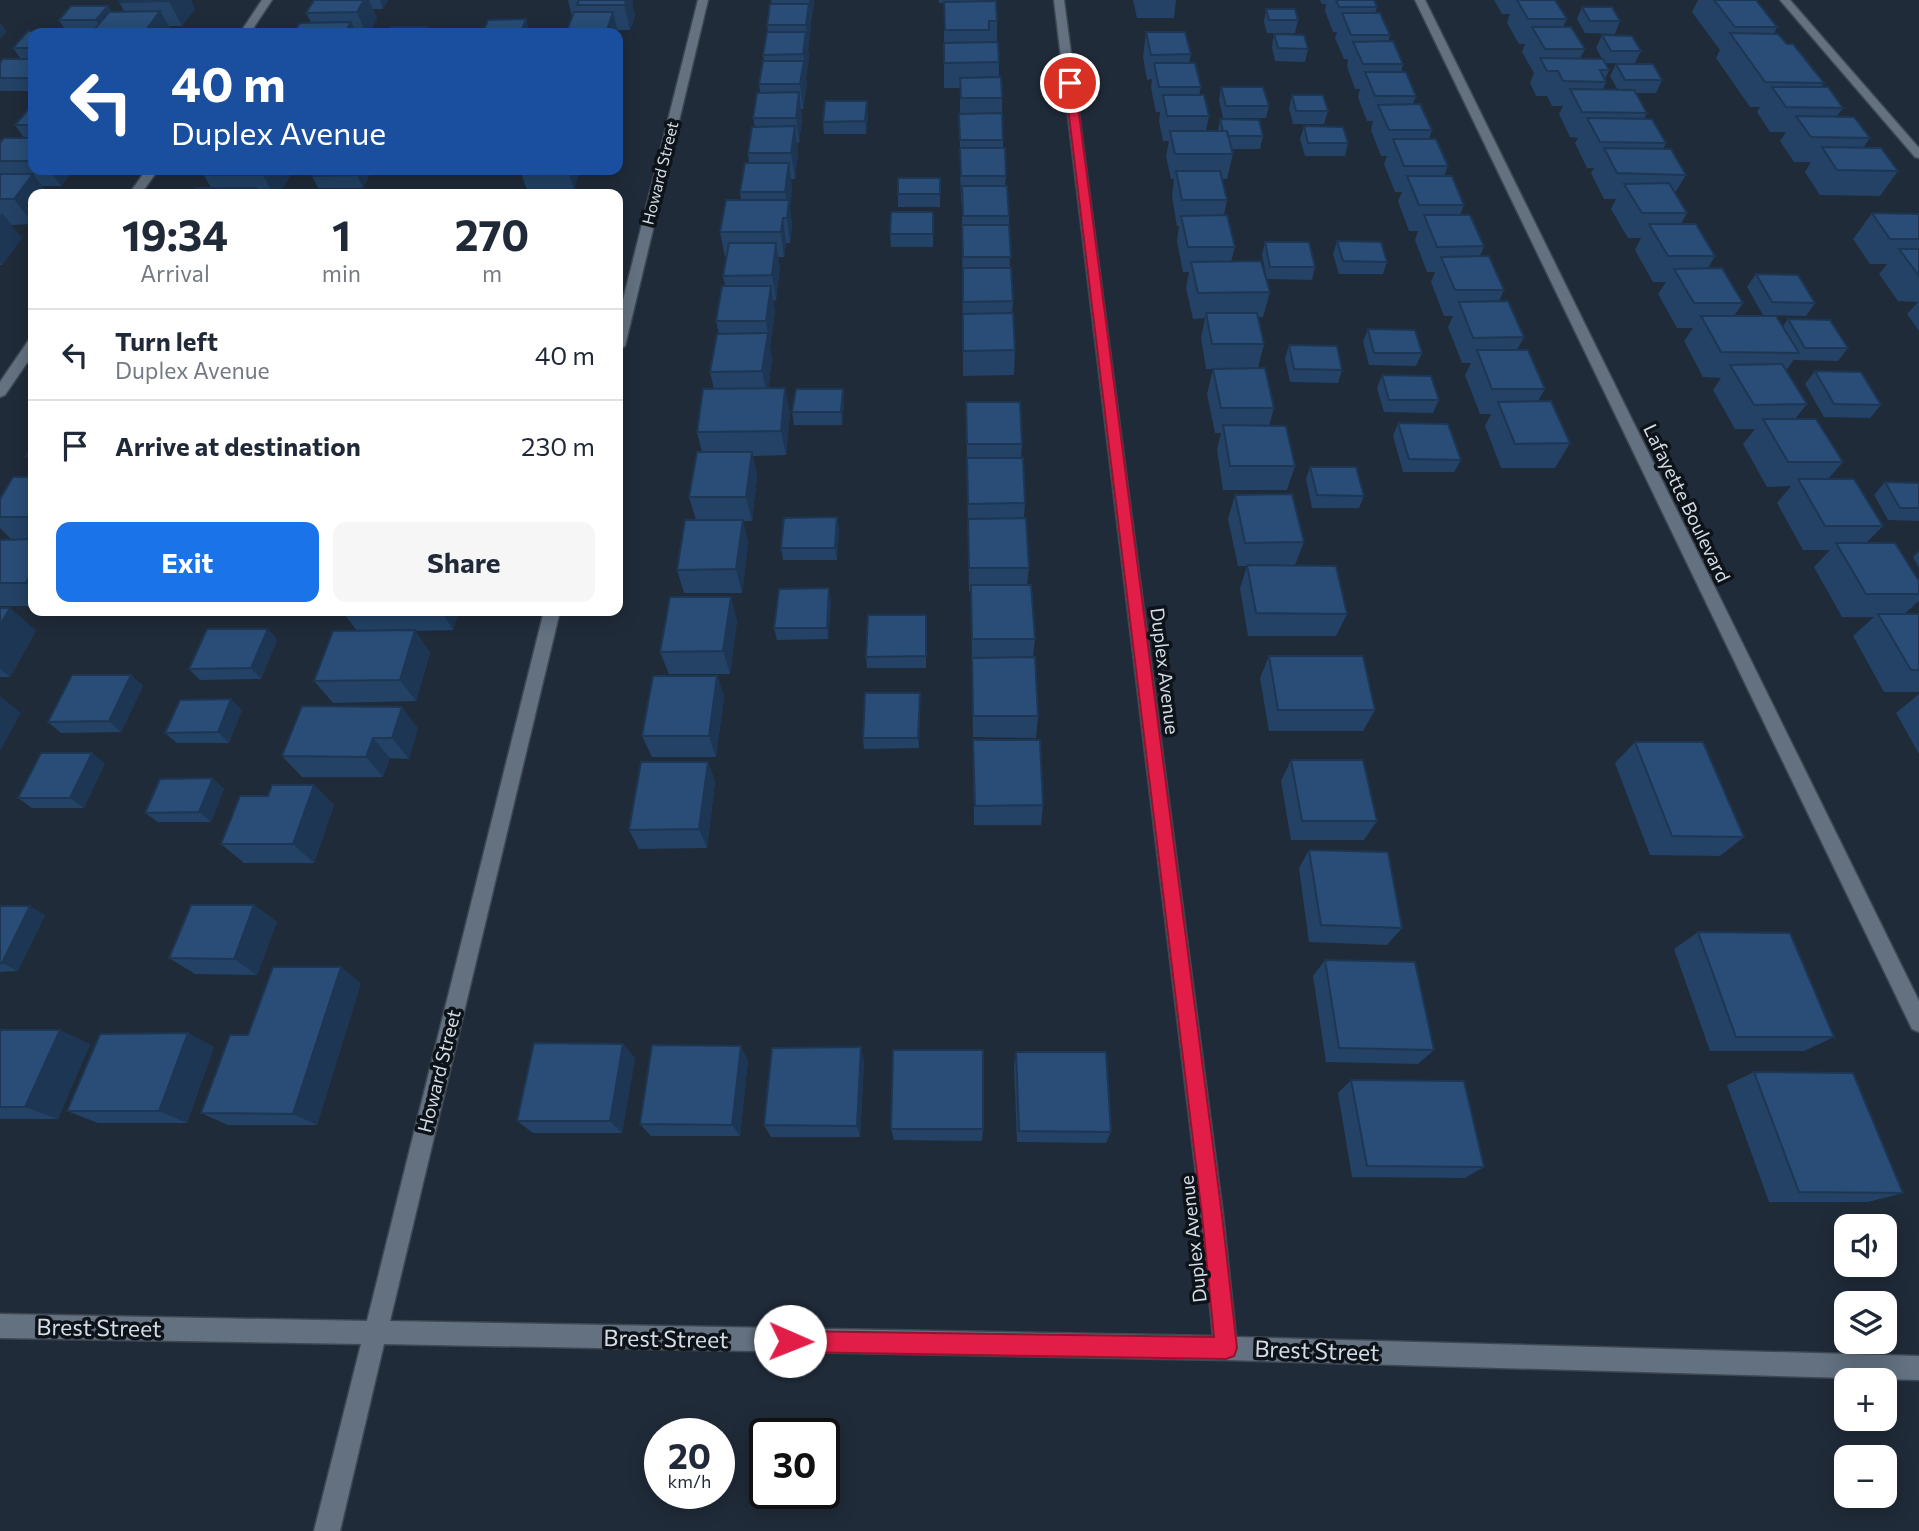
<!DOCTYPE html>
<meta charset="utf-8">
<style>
body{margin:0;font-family:Commissioner,sans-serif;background:#f6f6f7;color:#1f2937;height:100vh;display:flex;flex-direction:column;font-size:26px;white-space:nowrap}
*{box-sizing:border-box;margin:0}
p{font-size:23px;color:#747a83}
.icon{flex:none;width:38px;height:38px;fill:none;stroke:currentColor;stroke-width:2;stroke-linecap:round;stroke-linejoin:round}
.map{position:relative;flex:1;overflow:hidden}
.sheet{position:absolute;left:28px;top:189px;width:595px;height:427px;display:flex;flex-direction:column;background:#fff;border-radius:14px;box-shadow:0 4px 18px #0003}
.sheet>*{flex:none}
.hud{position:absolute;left:28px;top:28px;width:595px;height:147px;border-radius:14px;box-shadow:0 4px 18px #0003;background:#1a4fa0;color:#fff;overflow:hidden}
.controls{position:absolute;left:1834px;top:1214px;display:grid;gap:14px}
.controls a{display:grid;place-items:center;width:63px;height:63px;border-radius:14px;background:#fff;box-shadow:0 4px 18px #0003;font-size:35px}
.speed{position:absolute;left:644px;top:1418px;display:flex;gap:14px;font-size:35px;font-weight:700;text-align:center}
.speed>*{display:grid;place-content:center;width:91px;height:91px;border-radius:50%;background:#fff;box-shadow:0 4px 18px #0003;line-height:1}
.speed small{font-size:18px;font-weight:400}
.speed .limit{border:4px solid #111;border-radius:10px;background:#fff;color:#111}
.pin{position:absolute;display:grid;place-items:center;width:60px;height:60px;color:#fff;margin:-30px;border:4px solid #fff;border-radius:50%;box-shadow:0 2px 7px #0007}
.me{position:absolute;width:77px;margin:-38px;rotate:91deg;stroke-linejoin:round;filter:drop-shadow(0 0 5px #0008)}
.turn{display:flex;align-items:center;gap:24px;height:147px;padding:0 28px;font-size:32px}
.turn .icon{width:91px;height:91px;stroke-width:2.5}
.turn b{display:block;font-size:49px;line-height:60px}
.eta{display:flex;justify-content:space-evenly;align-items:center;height:119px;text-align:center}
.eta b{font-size:42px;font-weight:700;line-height:49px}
.cta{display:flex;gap:14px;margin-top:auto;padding:14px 28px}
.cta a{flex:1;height:80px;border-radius:14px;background:#1a73e8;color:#fff;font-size:28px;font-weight:700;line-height:80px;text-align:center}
.cta a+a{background:#f6f6f7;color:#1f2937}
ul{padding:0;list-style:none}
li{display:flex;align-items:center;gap:21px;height:91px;padding:0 28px;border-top:2px solid #e0e1e3}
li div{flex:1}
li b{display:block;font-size:26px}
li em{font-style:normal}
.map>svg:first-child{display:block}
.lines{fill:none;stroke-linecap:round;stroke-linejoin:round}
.street-casing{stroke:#3e4853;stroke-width:3}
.street{fill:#637181;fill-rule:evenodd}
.wall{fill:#234265}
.shaded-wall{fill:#1d3653}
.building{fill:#294d76;stroke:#1d3653;stroke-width:2}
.route{fill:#e11d48;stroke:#92132f;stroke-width:2}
.labels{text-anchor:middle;stroke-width:7;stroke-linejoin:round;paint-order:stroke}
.far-street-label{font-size:16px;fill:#d3dbe4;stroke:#0e131a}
.street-label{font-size:19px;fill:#d3dbe4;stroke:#0e131a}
.near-street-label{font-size:23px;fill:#d3dbe4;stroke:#0e131a}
</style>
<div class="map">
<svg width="1919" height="1531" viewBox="0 0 1919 1531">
<rect width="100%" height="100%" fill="#202b39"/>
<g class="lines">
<defs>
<path id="street" d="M262 0H272L250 33H240Z
M698 0H708L625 346 618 350V320Z
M1054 0H1064L1223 1215 1236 1337 1919 1356V1380L1226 1360 384 1344 340 1531H314L361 1344 0 1338V1314L367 1321 544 611H560L390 1321 1213 1336 1201 1215Z
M1415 0H1425L1919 1001V1032L1912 1029Z
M1780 0H1790L1919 148V158L1915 157Z
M146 170H158L141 194H129Z
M33 340V354L5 395 0 397V382L28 341Z"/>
</defs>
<use href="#street" class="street-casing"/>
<use href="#street" class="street"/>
</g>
<path class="wall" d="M120 0H191L195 9 182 26H169L173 33H67L59 20 108 6 111 12 124 11 119 2Z
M314 0H388L383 9H373L377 19 369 33H293L311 22 306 13Z
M568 0H633L632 3 635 16 630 30H617L619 36 618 40V33L572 17Z
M771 0H814V2L811 22H810L811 28 808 50 809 57 806 79 807 86 803 109H801L802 118 799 143H797L798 152 795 179H791L792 188 790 208 792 226 790 243H786L784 257H778L780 268 776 300 773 301 775 311 770 346 772 359 768 389 785 388 790 413 786 455 753 456 757 476 752 521H743L748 544 742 593H684L677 570 696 520 689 497 702 452 697 432 714 389 710 372 719 334 716 321 725 286 723 276 726 257H725L720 232 741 200 740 192 749 163 748 153 755 127 753 118 760 93 759 84 764 61 763 55 768 32 767 25 772 4Z
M939 0H987L997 21V42L999 62V77L1002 98 1003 148 1006 176 1005 186 1009 216 1010 268 1013 301 1012 313 1015 350 1014 375 963 376 962 202H961L960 165V88H944V3H939Z
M1133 0H1176L1174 18H1137Z
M1320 0H1374L1377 7 1375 13 1390 35 1388 42 1403 64 1401 72 1416 96 1413 104 1432 130 1429 139 1448 166 1444 176 1464 205 1460 215 1484 246 1480 256 1504 290 1499 301 1524 337 1517 350 1545 389 1538 401 1570 443 1555 468H1501L1485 426 1491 414H1480L1465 375 1471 363H1462L1448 327 1453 316H1444L1431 282 1435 272H1427L1415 240 1418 231H1409L1398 201 1402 192H1395L1384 164 1387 156H1381L1371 130 1373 121H1367L1358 97 1360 89H1355L1347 66 1348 59H1344L1335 38 1337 32H1333L1325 11 1326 4H1322Z
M1494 0H1555L1567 19 1563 27 1585 49 1580 58 1602 59 1596 48 1602 35 1641 51 1635 63H1605L1609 70 1605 79 1606 82 1603 90H1618L1610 76 1616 64 1662 80 1656 93H1635L1647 113 1644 119 1666 143 1663 149 1686 175 1675 193 1687 213 1681 224 1715 256 1708 268 1743 303 1734 316 1783 326 1788 319 1848 348 1838 361 1795 360 1794 359 1786 371 1807 404 1795 419 1843 462 1828 479 1883 526 1866 543 1919 581V601L1904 614H1919V692H1884L1853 636 1874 617H1842L1814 567 1830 550H1803L1777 503 1791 486 1767 487 1743 444 1755 429H1735L1713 390 1721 378 1703 377 1684 341 1693 328H1677L1658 294 1666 282H1653L1635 250 1641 238H1628L1611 209 1616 199H1604L1591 173 1594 168H1587L1575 143 1578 138 1570 137 1559 114 1563 106H1552L1547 96H1536L1530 83 1534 73 1522 52 1525 44H1519L1507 23 1510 14H1502Z
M1698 0H1756L1777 27 1774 34 1787 44 1824 83 1821 87 1843 108 1837 116 1870 138 1863 148 1898 171 1880 196 1820 195 1805 172 1811 162H1794L1780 141 1786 132H1770L1757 112 1760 107H1750L1716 58 1720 50 1692 12Z
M1582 7 1620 21 1615 34 1585 33 1577 19Z
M1266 9 1298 20 1295 33H1267L1264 22Z
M526 19 529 33H483V32Z
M1146 32 1191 54 1189 63 1201 87 1199 95 1209 116 1206 131H1218L1220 119 1263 136 1260 149H1231L1233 154 1227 179H1222L1227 200 1224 215 1235 247 1231 262 1270 292 1263 317H1258L1264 344 1258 368 1274 408 1269 426 1295 466 1287 490H1223L1217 450 1221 433H1215L1207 394 1213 369H1206L1201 338 1205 318 1193 319 1186 288 1189 272H1183L1177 241 1179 226H1177L1172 197 1174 179H1171L1166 156 1169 141H1163L1159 121 1160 112H1156L1151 88 1152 79 1147 80 1143 57Z
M33 33V91H0V63L21 59 13 48Z
M1274 34 1308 49 1305 62 1275 61 1272 47Z
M1221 87 1269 106 1266 118H1223L1219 100Z
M1292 95 1328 111 1324 124H1293L1289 108Z
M33 104V170H74L61 186H42L48 194H33V224L11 225 22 238 2 265H0V143L24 138 15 125Z
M868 114 866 134H824L823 122Z
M1304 126 1348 143 1345 156H1305L1300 139Z
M207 170 290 176 280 194H192L211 188 204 175Z
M315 170H372L363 188H318L312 176Z
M520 170H580L574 190H527Z
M940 178V207H898V194Z
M933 212V247H891L890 234Z
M1872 213 1919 214V331L1907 314 1918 302 1898 301 1879 274 1887 264H1870L1853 239Z
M1337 241 1387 262 1383 274H1339L1333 254Z
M1265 242 1315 267 1312 280 1267 279 1262 255Z
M1756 274 1815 303 1806 316 1763 315 1747 287Z
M1368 329 1422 353 1416 366 1369 365 1363 342Z
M1289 345 1342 370 1338 383 1290 382 1285 358Z
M1815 371 1881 405 1870 418 1824 417 1805 384Z
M1382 375 1439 400 1433 413 1384 412 1377 388Z
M843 389 844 402 842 425H794L792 412Z
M966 402 1022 444 1021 458 1025 503 1024 518 1029 568 1027 585 1035 639 1033 657 1038 716 1036 738 973 737 971 591H969Z
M1398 423 1461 460 1454 472H1403L1393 436Z
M33 444V464L26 456Z
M1310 467 1364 496 1359 508H1312L1306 479Z
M33 477V606H0V540H12L0 528V499Z
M1885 482 1919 483V521L1888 520 1874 495Z
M1235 495 1304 542 1295 565 1347 614 1336 636H1248L1240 588 1247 566H1238L1228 519Z
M837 517 839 529 837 560H783L781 548Z
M1919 551V568L1913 557Z
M831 600 828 639 777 640 774 628Z
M0 608H10L36 631 10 677H0Z
M342 611H459L453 630 415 631 430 653 416 701 333 703 314 681 357 631Z
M926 615V668H867L866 657Z
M737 620 730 674H669L660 652Z
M268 629 277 640 261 679 200 680 189 669Z
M1269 656 1375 710 1363 731H1269L1260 678Z
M131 675 143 686 121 732 61 733 48 722Z
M717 676 724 697 716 757H652L642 736Z
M920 693 919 748 864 749 863 738Z
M1919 694V754L1896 713Z
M242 710 229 743H177L165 733Z
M418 728 409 759 390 758 383 777H302L282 756Z
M973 740 1043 805 1041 825H974Z
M1635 742 1744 837 1720 856 1650 855 1615 763Z
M1291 760 1377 821 1364 840H1291L1281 781Z
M708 762 715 782 707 848 639 849 629 830Z
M105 763 84 808H32L18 798Z
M314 785 334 805 314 863H244L221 844Z
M224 789 211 822H158L145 813Z
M1309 850 1402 928 1387 945 1309 942 1299 868Z
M254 905 277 922 257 975 195 974 169 958Z
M0 906 45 915 18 971 0 972Z
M1698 932 1834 1037 1804 1051H1710L1674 949Z
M1325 960 1434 1050 1418 1064 1326 1062 1313 976Z
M361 983 317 1125H228L201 1113Z
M0 1030 90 1044 58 1119H0Z
M188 1033 214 1047 187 1123H98L67 1111Z
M623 1044 635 1058 622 1133H533L517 1121Z
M1016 1052 1111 1132 1106 1143 1017 1142 1014 1065Z
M748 1060 740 1136H651L640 1124Z
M864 1061 860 1137H771L764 1125Z
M1754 1072 1903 1193 1868 1202H1769L1727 1085Z
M1351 1080 1484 1167 1465 1178 1352 1177 1338 1093Z
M891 1129H983L982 1141 894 1140Z"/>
<path class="shaded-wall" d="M170 0H191L195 9 182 26 169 1Z
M364 0H369L377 19 369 33H366L357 12Z
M380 0H388L383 9Z
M623 0H633L632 3 635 16 630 30Z
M809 0H814L811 22Z
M809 4 811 28 808 50 806 25Z
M108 6 115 18 102 30 96 20Z
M160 11 173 33H148L146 30Z
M613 12 619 36 618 40V33H606Z
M526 19 529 32V33H521V32Z
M0 22 7 32 0 39Z
M351 22 356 33H345Z
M426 27 429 33H423Z
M806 32 809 57 806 79 807 86 803 109 800 84 804 61 803 54Z
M33 73V84L29 78Z
M799 92 802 118 799 143 796 118Z
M867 101 868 114 866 134 865 121Z
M795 126 798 152 795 179 791 153Z
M789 163 792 188 790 208 792 226 790 243 787 218 788 210 785 192Z
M50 170H74L61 186Z
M266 170H287L290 176 280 194H273L263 175Z
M360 170H372L363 188 357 175Z
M568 170H580L574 190Z
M33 174 48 194H33V224L14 199Z
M256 188 259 194H252Z
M2 213 22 238 2 265 0 262V216Z
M783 218 786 243 784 257 781 232Z
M776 243 780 268 776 300 772 275Z
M771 286 775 311 770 346 766 321Z
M768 333 772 359 767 396 762 371Z
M785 388 790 413 786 455 781 431Z
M843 389 844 402 842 425 841 412Z
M752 452 757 476 752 521 746 497Z
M837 517 839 529 837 560 835 548Z
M743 520 748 544 742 593 736 569Z
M33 570V589L26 583Z
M829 588 831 600 828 639 827 628Z
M731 597 737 620 730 674 723 651Z
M10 608 36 631 10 677 0 669V625Z
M441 611H459L453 630Z
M268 629 277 640 261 679 251 668Z
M415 630 430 653 416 701 400 680Z
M131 675 143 686 121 732 109 721Z
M717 676 724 697 716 757 709 736Z
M920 693V704L919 748 918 738Z
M0 696 21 713 0 751Z
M231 699 242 710 229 743 218 732Z
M402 707 418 728 409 759 392 738Z
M373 738 390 758 383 777 366 757Z
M92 753 105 763 84 808 70 798Z
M708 762 715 782 707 848 699 829Z
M213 778 224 789 211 822 199 812Z
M314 785 334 805 314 863 293 844Z
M254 905 277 922 257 975 234 959Z
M30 906 45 915 18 971 2 963Z
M341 967 361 983 317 1125 293 1114Z
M60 1030 90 1044 58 1119 25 1107Z
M188 1033 214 1047 187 1123 159 1111Z
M623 1044 635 1058 622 1133 610 1121Z
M741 1046 748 1060 740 1136 732 1125Z
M861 1047 864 1061 860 1137 857 1126Z"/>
<path class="building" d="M120 0H170L169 1 119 2Z
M314 0H364L357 12 306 13Z
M579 0H626L625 5H577Z
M1336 0H1374L1377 7H1339Z
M1517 0H1555L1567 19H1528Z
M1714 0H1756L1777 27H1735Z
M996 1 997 21H989V30H945L944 2Z
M770 4H809L806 25H767Z
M71 6H108L96 20H59Z
M1582 7H1612L1620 21H1590Z
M1266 9H1295L1298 20H1269Z
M160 11 146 30H94L109 12Z
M574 12H613L606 33H566Z
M1342 13H1380L1390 35H1351Z
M526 19 521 32H483L488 20Z
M351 22 345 33H293L300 23Z
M391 27H426L423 33H388Z
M1532 27H1571L1585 49H1545Z
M28 31H64L63 33H33V48H13Z
M767 32H806L803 54 763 55Z
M1146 32H1185L1191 54 1151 55Z
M1730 33 1778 34 1787 44H1793L1824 83 1765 82Z
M1274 34 1304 35 1308 49 1278 48Z
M1602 35 1632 36 1641 51H1611Z
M1393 41 1403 64H1363L1353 42Z
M998 42 999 62 944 63V43Z
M1540 58 1603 59 1609 70H1600L1606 82 1563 81 1558 71H1547Z
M3 59H33V73L29 78H0V63Z
M763 61H804L800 84H759Z
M1154 63H1195L1201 87H1159Z
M1616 64H1653L1662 80H1625Z
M1365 72H1406L1416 96H1375Z
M1001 77 1002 98H961L960 78Z
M1221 87H1263L1269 106H1226Z
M1772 87H1828L1843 108 1786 107Z
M1570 89 1634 90 1647 113 1582 112Z
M799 92 796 118H753L757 93Z
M1163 95H1204L1209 116H1167Z
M1292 95H1323L1328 111H1296Z
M825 101H867L865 121 823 122Z
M33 104V125H15Z
M1420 104 1432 130H1389L1378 105Z
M1002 113 1003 140H960L959 114Z
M1796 116 1854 117 1870 138 1811 137Z
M1587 118 1652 119 1666 143 1600 142Z
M1220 119 1259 120 1263 136H1228L1227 131H1223Z
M795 126 791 153H748L752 127Z
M1304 126 1343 127 1348 143H1308Z
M1170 131H1227L1233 154H1175Z
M4 138H33V161H0V143Z
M1393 139H1436L1448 166H1404Z
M1822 147 1881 148 1898 171 1837 170Z
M960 148H1005L1006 176H961Z
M1604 148 1671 149 1686 175 1617 173Z
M745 163H789L785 192H740Z
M207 170H266L263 175H204Z
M315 170H360L357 175 312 176Z
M1176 171H1220L1227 200H1182Z
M0 174H33L14 199H0Z
M1407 176H1452L1464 205H1419Z
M898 178H940V194H898Z
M1669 183 1687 213H1642L1624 184Z
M962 186H1007L1009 216H963Z
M196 188H256L252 194H192Z
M726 200H789L787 218H783L781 232H720Z
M891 212H933V234H890Z
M1872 213 1919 214V239H1890Z
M1227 215 1235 247H1188L1181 216Z
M1424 215H1470L1484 246 1437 247Z
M1649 224H1696L1715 256H1668Z
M962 225H1009L1011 257H963Z
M1337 241 1381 242 1387 262 1343 261Z
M1265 242H1309L1315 267H1270Z
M729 243H776L772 275 723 276Z
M1899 249H1919V276Z
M1489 256 1504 290H1455L1441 257Z
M1261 261 1270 292 1198 293 1191 262Z
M963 268H1011L1013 301 963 302Z
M1722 268 1743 303H1694L1674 269Z
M1756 274 1798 275 1815 303 1772 302Z
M722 286H771L766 321H716Z
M1508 301 1524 337 1473 338 1459 302Z
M1013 313 1015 350 963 351V314Z
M1206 313H1257L1264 344H1212Z
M1701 316H1776L1799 353 1721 352Z
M1788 319 1830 320 1848 348H1805Z
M1368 329 1415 330 1422 353H1374Z
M768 333 762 371 710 372 717 334Z
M1289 345 1337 346 1342 370 1294 369Z
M1477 350H1528L1545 389H1492Z
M1782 364 1807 404 1754 405 1730 365Z
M1265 368 1274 408H1221L1213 369Z
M1815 371 1861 372 1881 405 1834 404Z
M1382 375 1431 376 1439 400H1389Z
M785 388 781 431 697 432 703 389Z
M796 389H843L841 412H792Z
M1551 401 1570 443 1515 444 1498 402Z
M966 402H1020L1022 444H967Z
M1763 419H1816L1843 462H1788Z
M1398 423 1448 424 1461 460 1409 459Z
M1223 425 1286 426 1295 466H1230Z
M33 444V456H26Z
M697 452H752L746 497H689Z
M967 458H1023L1025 503 968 504Z
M1310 467H1356L1364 496 1317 495Z
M13 477H33V517H0V499Z
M1798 479H1854L1883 526H1825Z
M1885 482 1919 483V508H1900Z
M1292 494 1304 542 1245 543 1235 495Z
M837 517 835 548H781L784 518Z
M1026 518 1029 568H969L968 519Z
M685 520H743L736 569 677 570Z
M33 539V570L26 583H0V540Z
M1836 543H1895L1919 581V594H1866Z
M1247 565 1336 566 1347 614 1256 613Z
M971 585H1031L1035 639H972Z
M829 588 827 628H774L779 589Z
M670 597H731L723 651 660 652Z
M0 608H10L0 625Z
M1878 614H1919V670H1911Z
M868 615H926V656L866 657Z
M207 629H268L251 668 189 669Z
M415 630 400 680 314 681 333 631Z
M1269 656H1363L1375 710H1278Z
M1035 657 1038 716H973L972 658Z
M72 675H131L109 721 48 722Z
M653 676H717L709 736H642Z
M865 693H920L918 738H863Z
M231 699 218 732 165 733 180 700Z
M302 706 402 707 392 738H373L366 757 282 756Z
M973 740H1040L1043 805 975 806Z
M1635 742H1703L1744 837 1672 836Z
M41 753H92L70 798H18Z
M1291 760H1363L1377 821H1302Z
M641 762H708L699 829 629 830Z
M213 778 199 812 145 813 160 779Z
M272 785H314L293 844H221L240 796H268Z
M1309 850 1388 852 1402 928 1321 925Z
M191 905H254L234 959 169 958Z
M0 906H30L2 963H0Z
M1698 932 1790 933 1834 1037H1736Z
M1325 960 1415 962 1434 1050 1339 1048Z
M273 967H341L293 1114 201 1113 230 1035H248Z
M0 1030H60L25 1107H0Z
M188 1033 159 1111H67L100 1034Z
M534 1043 623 1044 610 1121H517Z
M652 1045 741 1046 732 1125 640 1124Z
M861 1047 857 1126 764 1125 772 1048Z
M893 1050H983V1129H891Z
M1016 1052H1106L1111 1132 1019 1131Z
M1754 1072 1853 1073 1903 1193 1799 1192Z
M1351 1080 1464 1081 1484 1167 1367 1166Z"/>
<path class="route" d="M1070 80 1075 83 1222 1215 1237 1348 1234 1356 1226 1359 790 1352 783 1349 780 1341 783 1334 790 1331 1214 1337 1202 1215 1065 83Z"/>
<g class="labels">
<g class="far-street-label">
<text transform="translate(660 173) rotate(-76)" y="6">Howard Street</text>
</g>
<g class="street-label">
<text transform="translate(1687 503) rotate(64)" y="7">Lafayette Boulevard</text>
<text transform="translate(1165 671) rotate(83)" y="7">Duplex Avenue</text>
<text transform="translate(439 1071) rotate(-76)" y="7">Howard Street</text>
<text transform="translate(1193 1239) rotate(-96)" y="7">Duplex Avenue</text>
</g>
<g class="near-street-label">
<text transform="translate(99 1328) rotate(1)" y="8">Brest Street</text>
<text transform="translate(666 1339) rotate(1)" y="8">Brest Street</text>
<text transform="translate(1317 1351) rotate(2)" y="8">Brest Street</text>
</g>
</g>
</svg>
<div class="controls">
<a><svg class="icon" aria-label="sound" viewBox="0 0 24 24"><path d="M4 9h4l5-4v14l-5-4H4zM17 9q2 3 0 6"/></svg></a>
<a><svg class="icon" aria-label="layers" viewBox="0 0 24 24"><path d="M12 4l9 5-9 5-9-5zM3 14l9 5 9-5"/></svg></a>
<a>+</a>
<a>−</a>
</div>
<div class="speed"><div>20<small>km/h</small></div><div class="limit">30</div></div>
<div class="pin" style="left:1070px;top:83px;background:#d93025"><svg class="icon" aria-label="arrive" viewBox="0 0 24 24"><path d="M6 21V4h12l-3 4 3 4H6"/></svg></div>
<svg class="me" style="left:790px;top:1341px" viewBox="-20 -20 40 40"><circle r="19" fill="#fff"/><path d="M0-13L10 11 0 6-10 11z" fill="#e11d48"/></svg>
<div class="hud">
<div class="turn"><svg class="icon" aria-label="left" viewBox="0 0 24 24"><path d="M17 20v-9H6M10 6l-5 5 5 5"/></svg><div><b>40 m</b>Duplex Avenue</div></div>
</div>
<section class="sheet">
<div class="eta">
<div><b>19:34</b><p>Arrival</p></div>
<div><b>1</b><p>min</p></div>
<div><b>270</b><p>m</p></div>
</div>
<ul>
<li><svg class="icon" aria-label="left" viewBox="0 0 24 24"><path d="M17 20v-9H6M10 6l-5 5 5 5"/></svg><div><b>Turn left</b><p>Duplex Avenue</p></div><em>40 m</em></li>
<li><svg class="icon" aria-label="arrive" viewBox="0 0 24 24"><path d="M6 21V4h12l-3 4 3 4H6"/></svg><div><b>Arrive at destination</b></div><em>230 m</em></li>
</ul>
<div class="cta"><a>Exit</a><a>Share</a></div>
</section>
</div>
